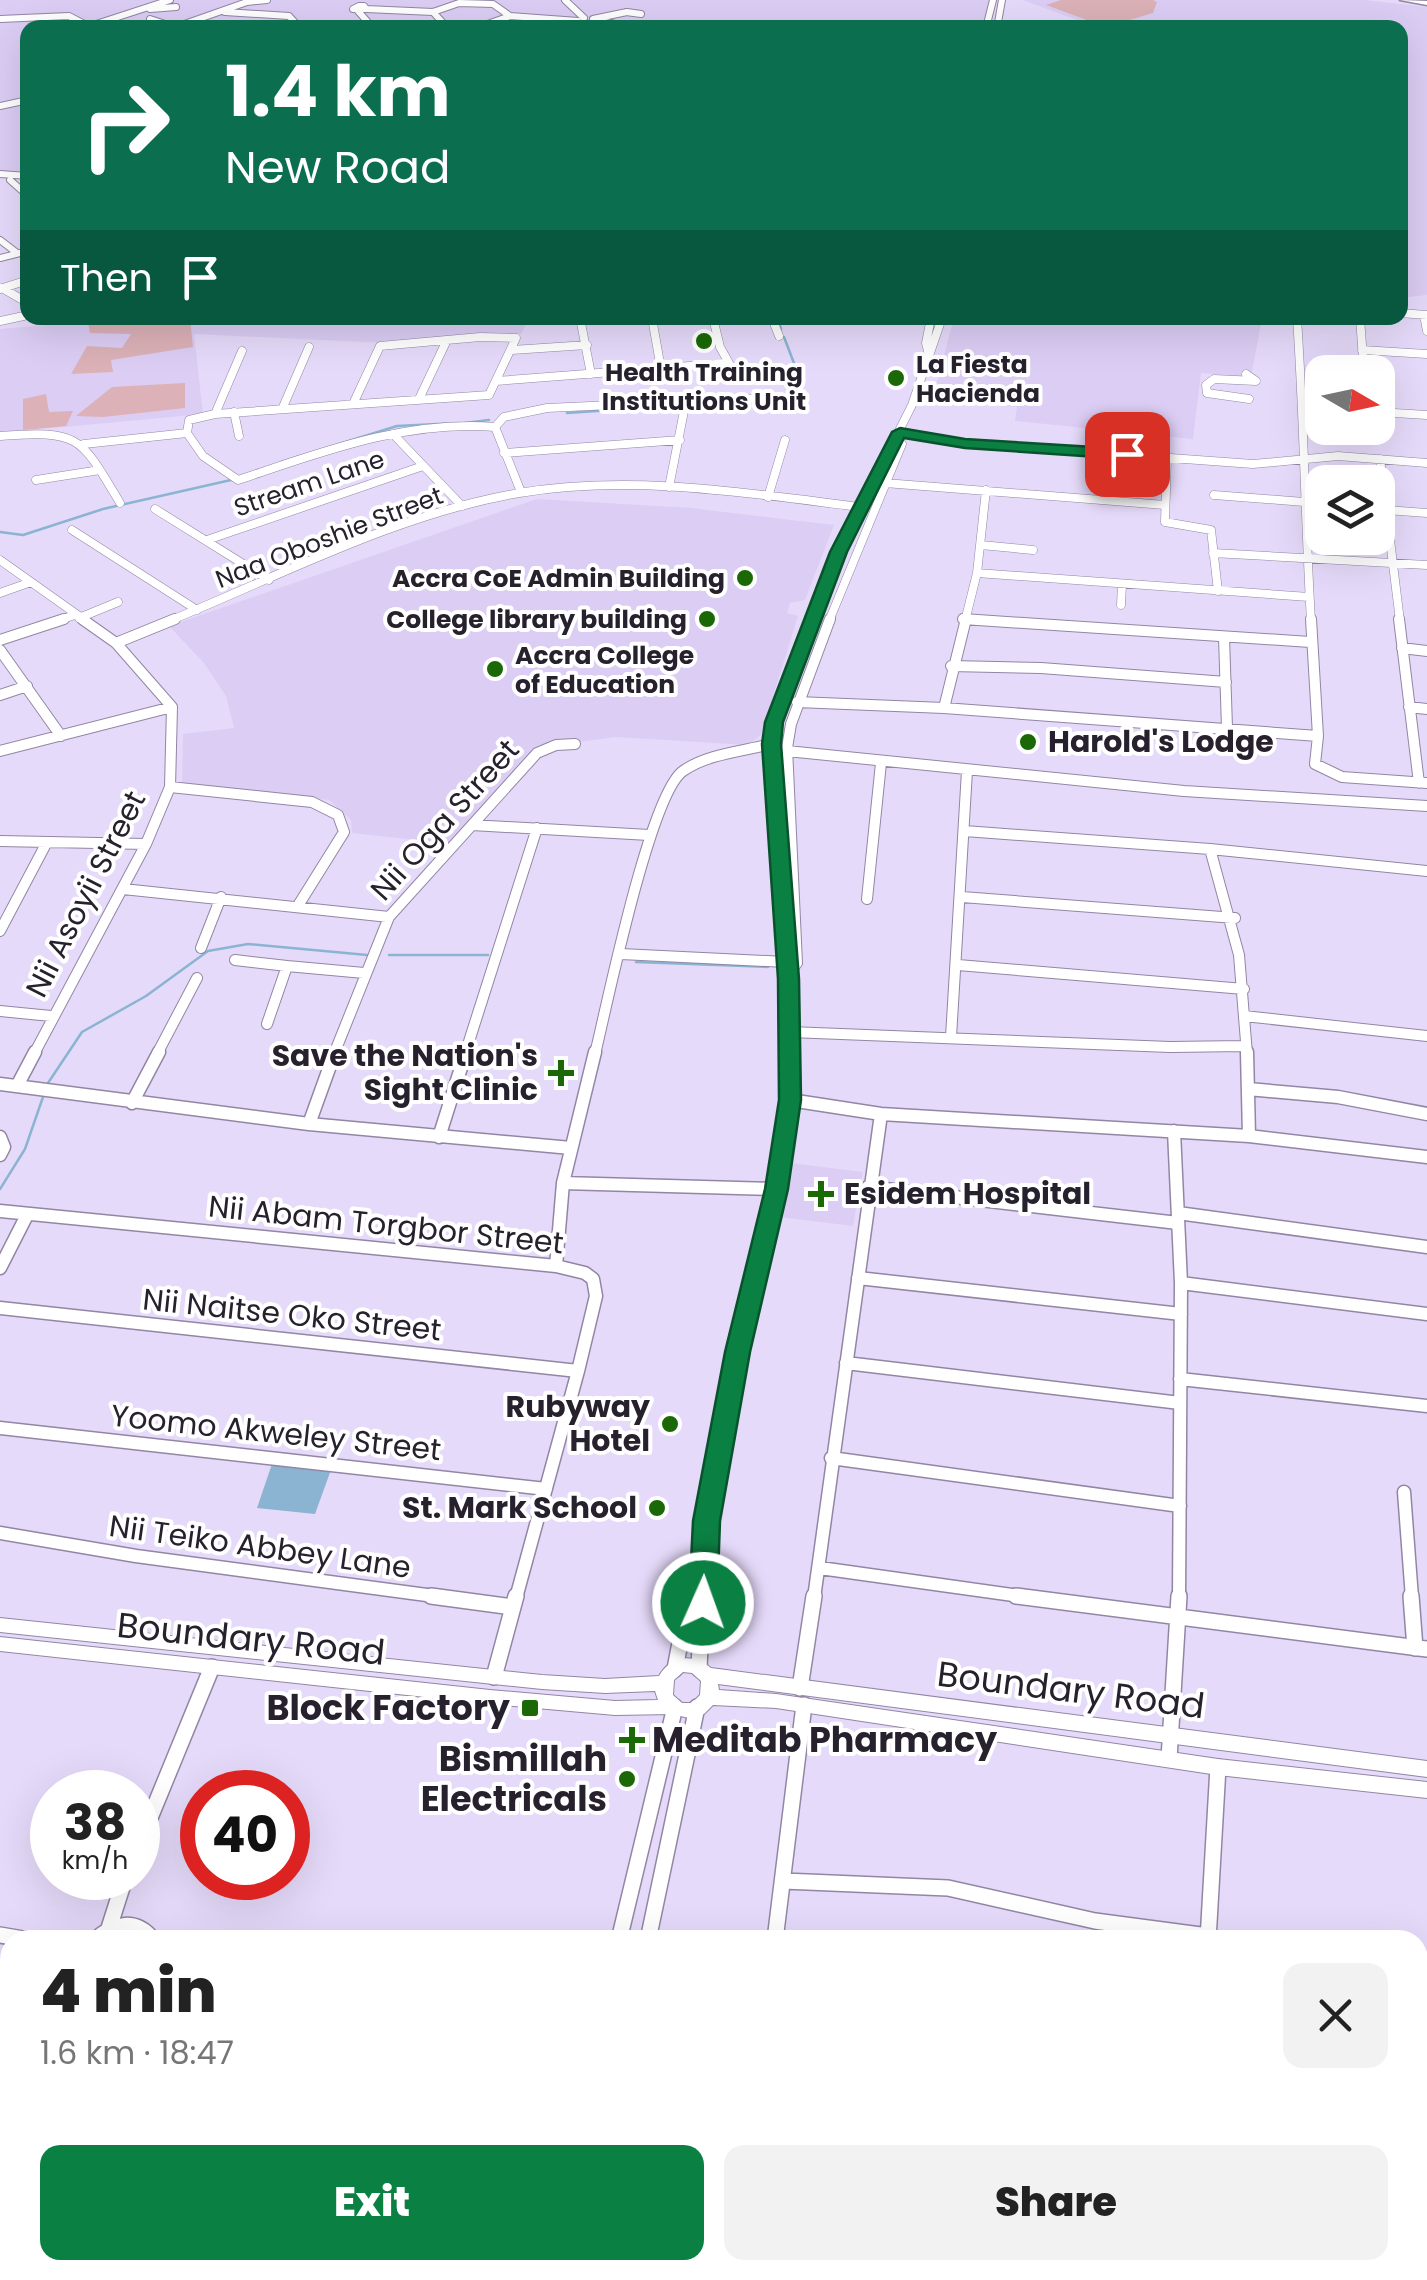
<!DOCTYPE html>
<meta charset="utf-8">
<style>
body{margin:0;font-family:Poppins,sans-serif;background:#f2f2f2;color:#222;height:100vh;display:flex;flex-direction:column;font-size:38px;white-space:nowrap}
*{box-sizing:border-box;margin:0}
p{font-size:32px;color:#767676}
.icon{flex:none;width:55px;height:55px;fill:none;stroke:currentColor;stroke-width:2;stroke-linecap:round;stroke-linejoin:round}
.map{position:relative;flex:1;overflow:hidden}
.panel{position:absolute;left:0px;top:1930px;width:1428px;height:350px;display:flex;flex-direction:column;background:#fff;border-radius:30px 30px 0 0;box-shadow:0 10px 40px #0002}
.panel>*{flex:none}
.banner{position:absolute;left:20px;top:20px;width:1388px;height:305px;border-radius:20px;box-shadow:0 10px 40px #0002;background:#0b6e4f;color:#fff;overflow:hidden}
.needle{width:65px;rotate:99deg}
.controls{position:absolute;left:1305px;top:355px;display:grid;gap:20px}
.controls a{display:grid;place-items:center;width:90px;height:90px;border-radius:20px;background:#fff;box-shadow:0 10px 40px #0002;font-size:50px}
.speed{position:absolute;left:30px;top:1770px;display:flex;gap:20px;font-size:50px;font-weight:700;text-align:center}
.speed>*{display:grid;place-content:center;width:130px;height:130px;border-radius:50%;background:#fff;box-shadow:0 10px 40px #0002;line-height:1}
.speed small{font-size:25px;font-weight:400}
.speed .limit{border:15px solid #d22;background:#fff;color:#111}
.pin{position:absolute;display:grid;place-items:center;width:85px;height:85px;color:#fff;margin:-42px;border-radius:20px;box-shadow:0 5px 15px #0006}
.me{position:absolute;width:110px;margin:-55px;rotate:2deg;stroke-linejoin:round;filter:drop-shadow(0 0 8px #0008)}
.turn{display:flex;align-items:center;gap:35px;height:210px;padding:0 40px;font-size:45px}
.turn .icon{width:130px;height:130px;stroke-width:2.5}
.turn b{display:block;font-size:70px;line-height:85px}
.then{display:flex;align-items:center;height:95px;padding:0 40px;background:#0003;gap:20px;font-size:38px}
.round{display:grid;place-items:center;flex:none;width:105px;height:105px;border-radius:20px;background:#f2f2f2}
.summary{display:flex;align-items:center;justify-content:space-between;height:170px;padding:0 40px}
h1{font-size:60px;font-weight:800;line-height:75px}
.primary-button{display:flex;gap:20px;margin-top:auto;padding:20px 40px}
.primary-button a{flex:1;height:115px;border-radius:20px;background:#0b8043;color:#fff;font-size:40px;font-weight:800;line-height:115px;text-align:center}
.primary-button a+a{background:#f2f2f2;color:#222}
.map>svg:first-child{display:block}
.built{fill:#dccdf4}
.green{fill:#dcb1b8}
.water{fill:#8ab4d1}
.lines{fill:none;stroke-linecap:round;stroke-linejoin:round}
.stream{stroke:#8ab4d1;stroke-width:2.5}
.minor-far4-casing{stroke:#9286a4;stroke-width:8}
.minor-far3-casing{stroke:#9286a4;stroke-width:9}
.minor-far2-casing{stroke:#9286a4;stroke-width:12}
.minor-far1-casing{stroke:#9286a4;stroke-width:15}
.minor-casing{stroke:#9286a4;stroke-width:18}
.major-casing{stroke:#9286a4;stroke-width:2}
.highway-casing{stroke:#9286a4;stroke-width:3}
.minor-far4{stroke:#fff;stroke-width:6}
.minor-far3{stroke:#fff;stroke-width:8}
.minor-far2{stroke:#fff;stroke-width:10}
.minor-far1{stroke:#fff;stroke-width:12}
.minor{stroke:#fff;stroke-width:15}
.major{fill:#fff;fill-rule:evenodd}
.highway{fill:#fff;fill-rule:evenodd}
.route{fill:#0b8043;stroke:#07532c;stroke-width:2.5}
.poi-dot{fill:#1a6806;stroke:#fff;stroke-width:4}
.labels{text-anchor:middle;stroke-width:8;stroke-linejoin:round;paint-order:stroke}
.far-poi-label{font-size:25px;font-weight:bold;fill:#26212d;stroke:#fff;text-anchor:start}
.far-street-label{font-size:25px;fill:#26212d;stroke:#fff}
.poi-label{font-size:30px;font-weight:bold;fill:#26212d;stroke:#fff;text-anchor:end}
.street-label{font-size:30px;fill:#26212d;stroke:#fff}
.near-street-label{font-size:35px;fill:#26212d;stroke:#fff}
.near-poi-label{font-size:35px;font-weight:bold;fill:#26212d;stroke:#fff;text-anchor:end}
</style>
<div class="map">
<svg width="1427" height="2280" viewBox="0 0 1427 2280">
<rect width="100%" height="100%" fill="#e6dafa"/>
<path class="built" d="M0 0H997L990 28H28L27 173 0 172Z
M1022 0H1364L1427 7V295L1400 298V28L1097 27Z
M127 318H529L521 334 385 343 194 334 203 414 0 433V329Z
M954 318H1262L1251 377 1201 373 1193 439 1015 421 1017 407 932 400Z
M537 499 691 508 834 525 805 600 790 603 787 613 798 616 761 735 748 745 616 737 541 747 452 844 352 833 351 820 329 800 182 785 183 734 234 728 226 696 204 663 169 626Z
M791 1163 863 1172 853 1226 779 1217Z"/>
<path class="green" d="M1061 0H1153L1157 2 1153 13 1106 27 1046 5Z
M132 318H190L193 347 111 360 113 372 71 374 87 346 122 348 131 334 90 333 88 322Z
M185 383V408L103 417 76 416 112 387Z
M46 394 49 412 73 411 66 426 23 430V399Z"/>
<path class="water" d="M273 1461 332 1467 315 1514 257 1508Z"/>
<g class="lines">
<path class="stream" d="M777 318 781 329
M752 402 802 397 800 379 784 337
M567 413 673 406
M465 423 489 420
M281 462 397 426 457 423
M0 532 23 535 103 509 231 480
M389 955H488
M636 962 768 967
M48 1083 82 1032 146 996 208 951 248 944 367 955
M0 1189 25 1149 43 1097"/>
<defs>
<path id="minor-far4" d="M565 0 584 18
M359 6H364L366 9H353Z
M150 9 176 7
M366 9 433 12 459 3 493 4 510 16 578 21
M358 11 373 28
M225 12 289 16 300 28
M433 12 444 24 482 26 510 16
M0 19 69 16 92 28
M150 19 174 27
M593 19 627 12 641 14 626 12
M600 21 635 28
M90 26 170 0
M173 28 247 2 267 0
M219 28 230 24 265 28
M986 28 993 0
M997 28 1002 0
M0 106 28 100
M0 174 28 176
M10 180 28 196
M0 240 17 253
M0 258 28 251"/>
<path id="minor-far3" d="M2 288 28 303
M0 289 28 280
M1400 313 1427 315
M1424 315 1427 331
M580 318 591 374
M652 318 661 369
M772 318 779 336
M1297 318C1304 419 1305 520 1311 621
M1360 318 1364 372
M0 321 28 315
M512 350 587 345
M1362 350 1427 354
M929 355 926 343 931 318
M1246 374 1256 381 1214 379 1206 385 1207 393 1249 399
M496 381 729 363 720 347 713 318
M419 399 446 342
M353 404 380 346 480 337 516 338 489 395 215 414 189 420 187 433 203 456 238 480C322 452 405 420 495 427
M283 407 309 347
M1302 409 1322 410
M234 412 239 436
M1378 412 1427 415
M215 414 242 351
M900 432 965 443 1253 464 1338 456 1427 463
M393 434 462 506
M0 436C80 430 80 436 120 503
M84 444 187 433
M504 453 680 440
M1167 456 1165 522 1211 530 1218 591
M1380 459 1400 621
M36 480 100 470
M885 483 1165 505
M669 487 686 401
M521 492 495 427 504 417 547 408 784 397
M1214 495 1304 502
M768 497 785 440
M155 509 269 580
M1386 510 1427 513
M72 530 197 610
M207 540 423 466
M981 545 1033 550
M1213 553 1427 565
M0 560 86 621
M977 573 1309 597
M0 593 31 582
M1121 605 1122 584
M79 618 118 602
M963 619 997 621
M56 621 75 615
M169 621C282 575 397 514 519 493 632 474 747 493 860 507
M812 621 838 552 912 405 942 318
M829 621 902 444 897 437
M965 621 977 573 986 490"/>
<path id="minor-far2" d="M963 619 1310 642
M1311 619 1318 736 1315 764 1342 777 1427 783
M1399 619 1419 783
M1224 637 1227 728
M0 640 64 619
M116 643 175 619
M1402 648 1427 651
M0 650 61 736
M951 666 1041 668 1226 682
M0 695 27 686
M797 702 944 708 1318 736
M1409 707 1427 709
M944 708 966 619
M0 751 172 707
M787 751 1184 791 1427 806
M170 787 312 802 338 815 344 832 299 904
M472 825 649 835
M965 831 1210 849 1427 871
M0 841 146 844
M1210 849 1239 955 1247 1054
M123 889 389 917
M962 897 1235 918
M867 899 881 763
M0 931 47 842
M201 948 221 897
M621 954 786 962
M235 960 287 966
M958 965 1244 989
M787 975 797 963 787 748 791 724 830 619
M0 1011 51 1016
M1244 1016 1427 1036
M267 1024 287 966 364 973
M790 1032 1170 1047 1244 1046
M951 1037 967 771
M34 1054 146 844 170 787 172 707 116 643 82 619
M157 1054 197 978
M334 1054 389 917 537 753 556 745 575 744
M465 1054 537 828
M595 1054C607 1005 650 794 683 771 707 754 744 751 771 744
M789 1054 788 979 771 744 774 722 813 619"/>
<path id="minor-far1" d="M1247 1052 1249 1136
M0 1084 309 1124 571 1148
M17 1086 35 1052
M1248 1089 1338 1097 1427 1114
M790 1100 881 1114 1249 1136 1427 1157
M132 1103 159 1052
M309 1124 335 1052
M1174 1131 1181 1283 1179 1598
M0 1137 4 1147 0 1155
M439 1137 466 1052
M563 1183 777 1189
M868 1187 1178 1223
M0 1211 556 1266 585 1273 593 1279 596 1296 578 1371 516 1598
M1178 1213 1427 1247
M556 1266 563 1183 595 1052
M0 1268 27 1215
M858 1278 1181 1314
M1181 1283 1427 1314
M0 1308 578 1371
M846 1363 1180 1403
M1180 1379 1427 1406
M0 1428 546 1489
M831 1458 1180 1506
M1404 1492 1412 1598
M0 1533 136 1556 449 1598
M820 1568 1034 1598
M695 1598 702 1584
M702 1598C706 1515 719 1432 737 1350 759 1251 791 1155 789 1052
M814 1598 881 1114"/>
<path id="minor" d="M431 1596 513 1607
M1016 1596 1427 1649
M1411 1596 1415 1648
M675 1669 684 1622 696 1596
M699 1669 702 1596
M494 1677 516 1596
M800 1688 814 1596
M1169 1759 1179 1596
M138 1847 212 1667
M784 1881 948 1888 1095 1921 1208 1936
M109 1928 125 1878
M0 1935 29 1940
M95 1940C114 1923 136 1918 153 1940
M619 1940 675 1707
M648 1940 697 1707
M775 1940 804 1705
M1208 1940 1218 1767
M1418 2161 1427 2163
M550 2280 552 2270
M583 2280 584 2270
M726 2280 727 2270
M1104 2280 1105 2270"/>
<path id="major" d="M0 1618 542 1675 605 1679 659 1676C671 1655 693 1653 711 1668L1427 1761V1777L718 1684 719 1690 776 1694 1218 1759 1427 1782V1798L1218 1775 776 1708 713 1705 704 1714 689 1718 672 1714 615 1715 490 1704 0 1651V1637L490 1690 615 1701 658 1700 655 1691 605 1693 542 1689 0 1632ZM683 1672 692 1673 701 1681 700 1695 692 1703H682L673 1695 674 1680Z"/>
<path id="highway" d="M1400 0 1427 1V5Z"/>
</defs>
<use href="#minor-far4" class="minor-far4-casing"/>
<use href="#minor-far3" class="minor-far3-casing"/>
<use href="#minor-far2" class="minor-far2-casing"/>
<use href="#minor-far1" class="minor-far1-casing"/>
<use href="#minor" class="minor-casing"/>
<use href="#major" class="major-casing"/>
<use href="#highway" class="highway-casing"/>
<use href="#minor-far4" class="minor-far4"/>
<use href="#minor-far3" class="minor-far3"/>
<use href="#minor-far2" class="minor-far2"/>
<use href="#minor-far1" class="minor-far1"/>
<use href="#minor" class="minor"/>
<use href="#major" class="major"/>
<use href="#highway" class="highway"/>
</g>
<path class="route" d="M900 428 965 439 1127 449 1135 454 1127 459 965 448 904 438 847 552 783 722 781 744 799 979 801 1100 788 1189 750 1352 720 1521 717 1603 713 1611 703 1614 694 1611 689 1603 693 1521 725 1352 765 1189 779 1100 778 979 762 744 765 722 830 552 892 432Z"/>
<g class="poi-dot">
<circle cx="704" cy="341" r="10"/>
<circle cx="896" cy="378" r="10"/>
<circle cx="745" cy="578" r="10"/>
<circle cx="707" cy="619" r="10"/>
<circle cx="495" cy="669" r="10"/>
<circle cx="1028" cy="742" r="10"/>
<path d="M556 1058h10v10h10v10h-10v10h-10v-10h-10v-10h10z"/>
<path d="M816 1179h10v10h10v10h-10v10h-10v-10h-10v-10h10z"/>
<circle cx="670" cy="1424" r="10"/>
<circle cx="657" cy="1508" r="10"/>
<rect x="520" y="1698" width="20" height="20" rx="5"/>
<path d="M627 1725h10v10h10v10h-10v10h-10v-10h-10v-10h10z"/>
<circle cx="627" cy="1779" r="10"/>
</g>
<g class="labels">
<g class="far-poi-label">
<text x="916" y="373">La Fiesta<tspan x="916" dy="29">Hacienda</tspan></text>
<text x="704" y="381" text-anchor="middle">Health Training<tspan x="704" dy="29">Institutions Unit</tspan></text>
<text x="725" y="587" text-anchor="end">Accra CoE Admin Building</text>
<text x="687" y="628" text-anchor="end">College library building</text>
<text x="515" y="664">Accra College<tspan x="515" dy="29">of Education</tspan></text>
</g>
<g class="far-street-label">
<text transform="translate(309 483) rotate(-19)" y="9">Stream Lane</text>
<text transform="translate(329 537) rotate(-21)" y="9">Naa Oboshie Street</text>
</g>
<g class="poi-label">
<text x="1048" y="752" text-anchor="start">Harold's Lodge</text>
<text x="538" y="1066">Save the Nation's<tspan x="538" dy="34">Sight Clinic</tspan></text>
<text x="844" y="1204" text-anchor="start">Esidem Hospital</text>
<text x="650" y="1417">Rubyway<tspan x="650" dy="34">Hotel</tspan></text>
<text x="637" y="1518">St. Mark School</text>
</g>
<g class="street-label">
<text transform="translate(445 820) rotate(-48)" y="10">Nii Oga Street</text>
<text transform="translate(86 894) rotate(-63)" y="10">Nii Asoyii Street</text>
<text transform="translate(386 1225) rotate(6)" y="10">Nii Abam Torgbor Street</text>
<text transform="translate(292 1315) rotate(6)" y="10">Nii Naitse Oko Street</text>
<text transform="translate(276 1433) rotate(6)" y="10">Yoomo Akweley Street</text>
<text transform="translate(260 1547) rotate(8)" y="10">Nii Teiko Abbey Lane</text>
</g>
<g class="near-street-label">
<text transform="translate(251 1639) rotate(6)" y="12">Boundary Road</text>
<text transform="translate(1071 1690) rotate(7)" y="12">Boundary Road</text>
</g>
<g class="near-poi-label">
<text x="510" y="1720">Block Factory</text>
<text x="652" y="1752" text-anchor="start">Meditab Pharmacy</text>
<text x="607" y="1771">Bismillah<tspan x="607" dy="40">Electricals</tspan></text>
</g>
</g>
</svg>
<div class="controls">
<a><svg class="needle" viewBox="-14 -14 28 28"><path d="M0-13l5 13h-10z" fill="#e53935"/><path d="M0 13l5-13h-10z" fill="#767676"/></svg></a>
<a><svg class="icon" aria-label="layers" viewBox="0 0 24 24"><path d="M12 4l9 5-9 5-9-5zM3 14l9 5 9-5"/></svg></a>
</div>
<div class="speed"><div>38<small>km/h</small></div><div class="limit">40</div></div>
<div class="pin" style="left:1127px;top:454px;background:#d93025"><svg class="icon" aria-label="arrive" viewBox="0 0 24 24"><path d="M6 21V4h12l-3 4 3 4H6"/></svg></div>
<svg class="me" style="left:703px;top:1603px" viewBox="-20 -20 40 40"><circle r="17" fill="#0b8043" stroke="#fff" stroke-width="3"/><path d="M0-11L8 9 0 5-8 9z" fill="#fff"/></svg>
<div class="banner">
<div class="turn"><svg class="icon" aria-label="right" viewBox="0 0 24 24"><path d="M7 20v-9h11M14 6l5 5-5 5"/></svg><div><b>1.4 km</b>New Road</div></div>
<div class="then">Then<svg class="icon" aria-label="arrive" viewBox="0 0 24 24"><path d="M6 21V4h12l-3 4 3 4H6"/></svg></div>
</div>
<section class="panel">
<div class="summary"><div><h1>4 min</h1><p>1.6 km · 18:47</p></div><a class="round"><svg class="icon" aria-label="close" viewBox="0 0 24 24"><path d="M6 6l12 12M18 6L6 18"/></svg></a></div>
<div class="primary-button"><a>Exit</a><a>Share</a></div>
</section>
</div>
